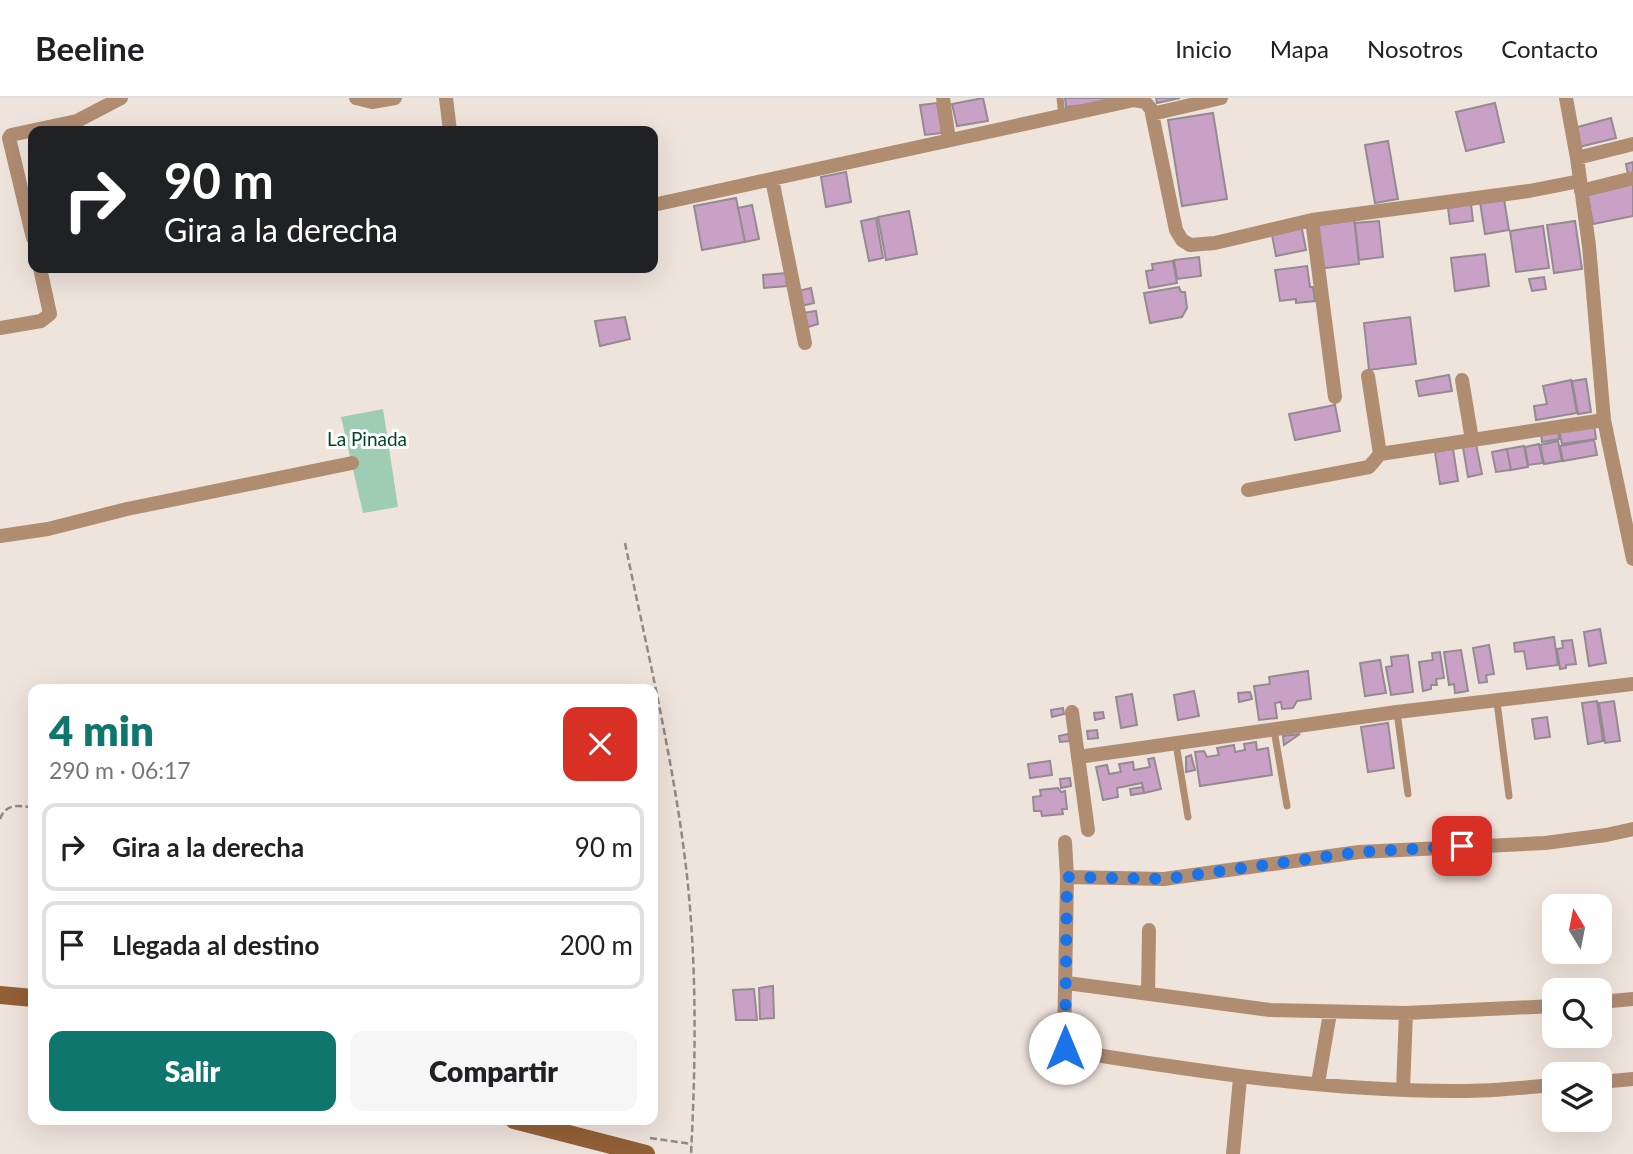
<!DOCTYPE html>
<html lang="es">
<meta charset="utf-8">
<style>
body{margin:0;font-family:Lato,sans-serif;background:#f6f6f6;color:#202124;height:100vh;display:flex;flex-direction:column;font-size:26px;white-space:nowrap}
*{box-sizing:border-box;margin:0}
p{font-size:23px;color:#757577}
.icon{flex:none;width:38px;height:38px;fill:none;stroke:currentColor;stroke-width:2;stroke-linecap:round;stroke-linejoin:round}
.map{position:relative;flex:1;overflow:hidden}
.panel{position:absolute;left:28px;top:586px;width:630px;height:441px;display:flex;flex-direction:column;background:#fff;border-radius:14px;box-shadow:0 7px 28px #0002}
.panel>*{flex:none}
.guide{position:absolute;left:28px;top:28px;width:630px;height:147px;border-radius:14px;box-shadow:0 7px 28px #0002;background:#202124;color:#fff;overflow:hidden}
.needle{width:46px;rotate:350deg}
.controls{position:absolute;left:1542px;top:796px;display:grid;gap:14px}
.controls a{display:grid;place-items:center;width:70px;height:70px;border-radius:14px;background:#fff;box-shadow:0 7px 28px #0002;font-size:35px}
.pin{position:absolute;display:grid;place-items:center;width:60px;height:60px;color:#fff;margin:-30px;border-radius:14px;box-shadow:0 4px 10px #0006}
.me{position:absolute;width:77px;margin:-38px;rotate:0deg;stroke-linejoin:round;filter:drop-shadow(0 0 5px #0008)}
.turn{display:flex;align-items:center;gap:24px;height:147px;padding:0 21px;font-size:32px}
.turn .icon{width:91px;height:91px;stroke-width:2.5}
.turn b{display:block;font-size:49px;line-height:60px}
.round{display:grid;place-items:center;flex:none;width:74px;height:74px;border-radius:14px;background:#f6f6f6}
.summary{display:flex;align-items:center;justify-content:space-between;height:119px;padding:0 21px}
h1{font-size:42px;font-weight:800;line-height:52px;color:#0f766e}
.cta{display:flex;gap:14px;margin-top:auto;padding:14px 21px}
.cta a{flex:1;height:80px;border-radius:14px;background:#0f766e;color:#fff;font-size:28px;font-weight:800;line-height:80px;text-align:center}
.cta a+a{background:#f6f6f6;color:#202124}
ul{padding:0;list-style:none}
li{display:flex;align-items:center;gap:21px;height:88px;margin:0 14px 10px;padding:0 7px;border:4px solid #e0e0e0;border-radius:14px}
li div{flex:1}
li b{display:block;font-size:26px}
li em{font-style:normal}
header{display:flex;align-items:center;gap:42px;box-sizing:border-box;height:98px;padding:0 35px;background:#fff;border-bottom:2px solid #e0e0e0}
header strong{font-size:33px}
nav{display:flex;gap:38px;margin-inline-start:auto;font-size:24px}
.map>svg:first-child{display:block}
.green{fill:#9ecdb3}
.building{fill:#c9a1c6;stroke:#938a92;stroke-width:2}
.lines{fill:none;stroke-linecap:round;stroke-linejoin:round}
.path{stroke:#918983;stroke-width:2.5;stroke-dasharray:7 3.5;stroke-linecap:butt}
.lane{stroke:#b08c71;stroke-width:7}
.street{stroke:#b08c71;stroke-width:14}
.secondary{stroke:#936036;stroke-width:18}
.route{stroke:#1a73e8;stroke-width:12;stroke-dasharray:0 21.6}
.labels{text-anchor:middle;stroke-width:6;stroke-linejoin:round;paint-order:stroke}
.park-label{font-size:19px;fill:#00472c;stroke:#fff}
</style>
<header>
<strong>Beeline</strong>
<nav><a>Inicio</a><a>Mapa</a><a>Nosotros</a><a>Contacto</a></nav>
</header>
<div class="map">
<svg width="1633" height="1056" viewBox="0 0 1633 1056">
<rect width="100%" height="100%" fill="#efe4dc"/>
<path class="green" d="M383 311 398 409 363 415 341 319Z"/>
<path class="building" d="M983 0 988 23 957 28 952 6Z
M1065 0H1115V4L1066 9Z
M1156 0H1180L1157 5Z
M937 5 942 35 925 37 920 7Z
M1495 5 1504 44 1466 53 1456 14Z
M1213 15 1227 101 1182 108 1168 22Z
M1611 20 1616 40 1579 49 1574 30Z
M1388 43 1398 101 1375 105 1365 47Z
M1633 64V75L1628 76 1626 66Z
M846 74 851 104 826 109 821 79Z
M1633 86V118L1593 126 1587 95Z
M736 100 745 144 702 152 694 108Z
M1504 101 1509 132 1485 136 1480 104Z
M1471 106 1473 123 1450 126 1448 110Z
M752 107 759 141 745 144 738 110Z
M909 113 917 156 886 162 878 119Z
M876 120 883 160 869 163 861 123Z
M1354 120 1359 166 1318 171 1313 124Z
M1379 123 1383 159 1359 162 1355 125Z
M1575 123 1582 171 1554 175 1547 127Z
M1301 126 1306 152 1276 158 1271 132Z
M1543 128 1549 170 1516 174 1510 133Z
M1485 156 1489 188 1455 193 1451 160Z
M1199 159 1201 178 1177 181 1174 162Z
M1173 163 1177 185 1149 190 1146 173 1153 172 1152 166Z
M1307 168 1310 189H1313L1315 203 1296 205V201L1280 203 1275 172Z
M786 175 787 188 764 190 763 177Z
M1544 179 1546 191 1532 193 1529 181Z
M1179 189 1181 194H1185L1187 210 1182 219 1150 225 1144 195Z
M811 190 814 205 801 208 798 193Z
M816 213 818 226 805 230 803 215Z
M625 219 630 241 600 248 595 223Z
M1410 219 1416 266 1369 272 1364 225Z
M1449 277 1452 293 1419 298 1416 283Z
M1586 281 1591 314 1578 316 1572 283Z
M1571 282 1577 315 1536 322 1534 308 1547 306 1543 288Z
M1335 307 1340 333 1295 342 1289 316Z
M1594 326 1596 341 1562 346 1559 332Z
M1558 332 1559 341 1542 344 1541 337Z
M1594 342 1597 357 1563 363 1560 348Z
M1558 343 1562 363 1544 366 1540 347Z
M1476 346 1482 376 1468 379 1463 349Z
M1539 346 1543 365 1528 367 1525 349Z
M1524 348 1528 369 1511 372 1507 351Z
M1453 351 1458 383 1440 386 1435 354Z
M1507 351 1511 372 1496 374 1492 354Z
M1600 531 1606 565 1589 568 1584 534Z
M1554 539 1558 567 1527 571 1524 553 1515 554 1514 545Z
M1572 542 1576 566 1566 567V570L1560 571 1557 551 1563 550 1562 543Z
M1489 547 1494 576 1486 577 1487 584 1479 585 1473 550Z
M1461 552 1468 593 1455 595 1454 586 1449 587 1444 554Z
M1440 554 1444 580 1436 581 1437 587H1431V591L1423 593 1419 564 1433 562 1432 555Z
M1408 557 1413 594 1391 597 1386 569 1392 568 1391 559Z
M1380 562 1386 595 1365 598 1360 565Z
M1308 573 1311 601 1297 603 1293 610 1282 611 1281 604 1275 605 1277 620 1259 622 1254 588 1270 586 1269 579Z
M1194 593 1199 618 1178 622 1174 597Z
M1250 594 1252 601 1239 604 1238 595Z
M1132 596 1137 627 1121 630 1116 599Z
M1597 603 1603 643 1588 646 1582 605Z
M1614 603 1620 643 1605 645 1599 605Z
M1063 610 1064 616 1052 619 1051 612Z
M1103 614 1104 620 1095 622 1094 615Z
M1547 619 1550 639 1535 641 1532 621Z
M1388 625 1394 670 1368 674 1361 629Z
M1097 632 1098 640 1088 641 1087 633Z
M1068 636 1070 643 1060 644 1059 638Z
M1300 636 1284 647 1283 638Z
M1256 644 1257 652 1268 650 1272 677 1200 688 1195 654 1204 653 1207 659 1219 657 1217 650 1234 647 1235 654 1245 652 1244 646Z
M1191 657 1195 672 1186 674V659Z
M1154 660 1161 691 1144 695 1142 685 1117 690 1118 699 1103 702 1096 669 1107 667 1109 676 1121 674 1119 666 1133 664 1134 672 1150 669 1148 661Z
M1050 663 1052 677 1030 680 1028 666Z
M1070 680 1071 688 1061 690 1060 681Z
M1143 689 1144 695 1131 697 1130 691Z
M1058 690 1061 694 1065 693 1067 711H1062L1063 716 1042 718 1041 713H1034L1033 699 1041 698 1040 692Z
M773 888 774 920 760 921 759 890Z
M754 891 757 922H736L733 892Z"/>
<g class="lines">
<path class="path" d="M625 445C647 552 673 660 686 769 697 864 696 960 691 1056
M0 721C6 705 19 707 33 710
M650 1040 692 1046"/>
<path class="lane" d="M1060 0 1062 17
M1497 604 1509 698
M1397 614 1408 696
M1274 632 1287 708
M1176 646 1188 719"/>
<path class="street" d="M356 0 372 4 395 0
M446 0 450 33
M943 0 949 42
M1566 0 1577 60 1589 148 1604 322 1633 461
M1152 16 1221 0
M1577 60 1633 46
M772 81 805 245
M1581 93 1633 80
M653 107 1134 2 1145 4 1151 11 1176 132 1182 142 1190 147 1215 145 1312 122 1529 93 1580 83
M1312 122 1335 299
M33 140 9 40 11 37 77 23 121 0
M0 230 41 223 50 216 40 170
M1368 278 1380 356
M1462 282 1472 342
M1248 392 1369 369 1380 356 1604 322
M0 438 48 431 127 411 352 365
M1072 614 1088 732
M1078 659 1397 614 1633 586
M1065 744 1067 779 1064 945 1065 950 1070 953C1197 973 1324 993 1453 993 1486 994 1520 990 1554 987
M1067 779 1164 781 1359 754 1545 745 1606 737 1633 731
M1067 885 1270 912 1406 915 1554 908
M1148 896 1149 832
M1600 904 1633 901
M1600 984 1633 981
M1318 985 1330 915
M1403 992 1406 915
M1233 1056 1240 980"/>
<path class="secondary" d="M0 897 33 900
M514 1022 646 1056"/>
</g>
<g class="lines">
<path class="route" d="M1065 950 1067 779 1164 781 1359 754 1462 748"/>
</g>
<g class="labels">
<g class="park-label">
<text x="367" y="348">La Pinada</text>
</g>
</g>
</svg>
<div class="controls">
<a><svg class="needle" viewBox="-14 -14 28 28"><path d="M0-13l5 13h-10z" fill="#e53935"/><path d="M0 13l5-13h-10z" fill="#757577"/></svg></a>
<a><svg class="icon" aria-label="search" viewBox="0 0 24 24"><circle cx="10" cy="10" r="6"/><path d="M15 15l6 6"/></svg></a>
<a><svg class="icon" aria-label="layers" viewBox="0 0 24 24"><path d="M12 4l9 5-9 5-9-5zM3 14l9 5 9-5"/></svg></a>
</div>
<div class="pin" style="left:1462px;top:748px;background:#d93025"><svg class="icon" aria-label="arrive" viewBox="0 0 24 24"><path d="M6 21V4h12l-3 4 3 4H6"/></svg></div>
<svg class="me" style="left:1065px;top:950px" viewBox="-20 -20 40 40"><circle r="19" fill="#fff"/><path d="M0-13L10 11 0 6-10 11z" fill="#1a73e8"/></svg>
<div class="guide">
<div class="turn"><svg class="icon" aria-label="right" viewBox="0 0 24 24"><path d="M7 20v-9h11M14 6l5 5-5 5"/></svg><div><b>90 m</b>Gira a la derecha</div></div>
</div>
<section class="panel">
<div class="summary"><div><h1>4 min</h1><p>290 m · 06:17</p></div><a class="round" style="background:#d93025;color:#fff"><svg class="icon" aria-label="close" viewBox="0 0 24 24"><path d="M6 6l12 12M18 6L6 18"/></svg></a></div>
<ul>
<li><svg class="icon" aria-label="right" viewBox="0 0 24 24"><path d="M7 20v-9h11M14 6l5 5-5 5"/></svg><div><b>Gira a la derecha</b></div><em>90 m</em></li>
<li><svg class="icon" aria-label="arrive" viewBox="0 0 24 24"><path d="M6 21V4h12l-3 4 3 4H6"/></svg><div><b>Llegada al destino</b></div><em>200 m</em></li>
</ul>
<div class="cta"><a>Salir</a><a>Compartir</a></div>
</section>
</div>
